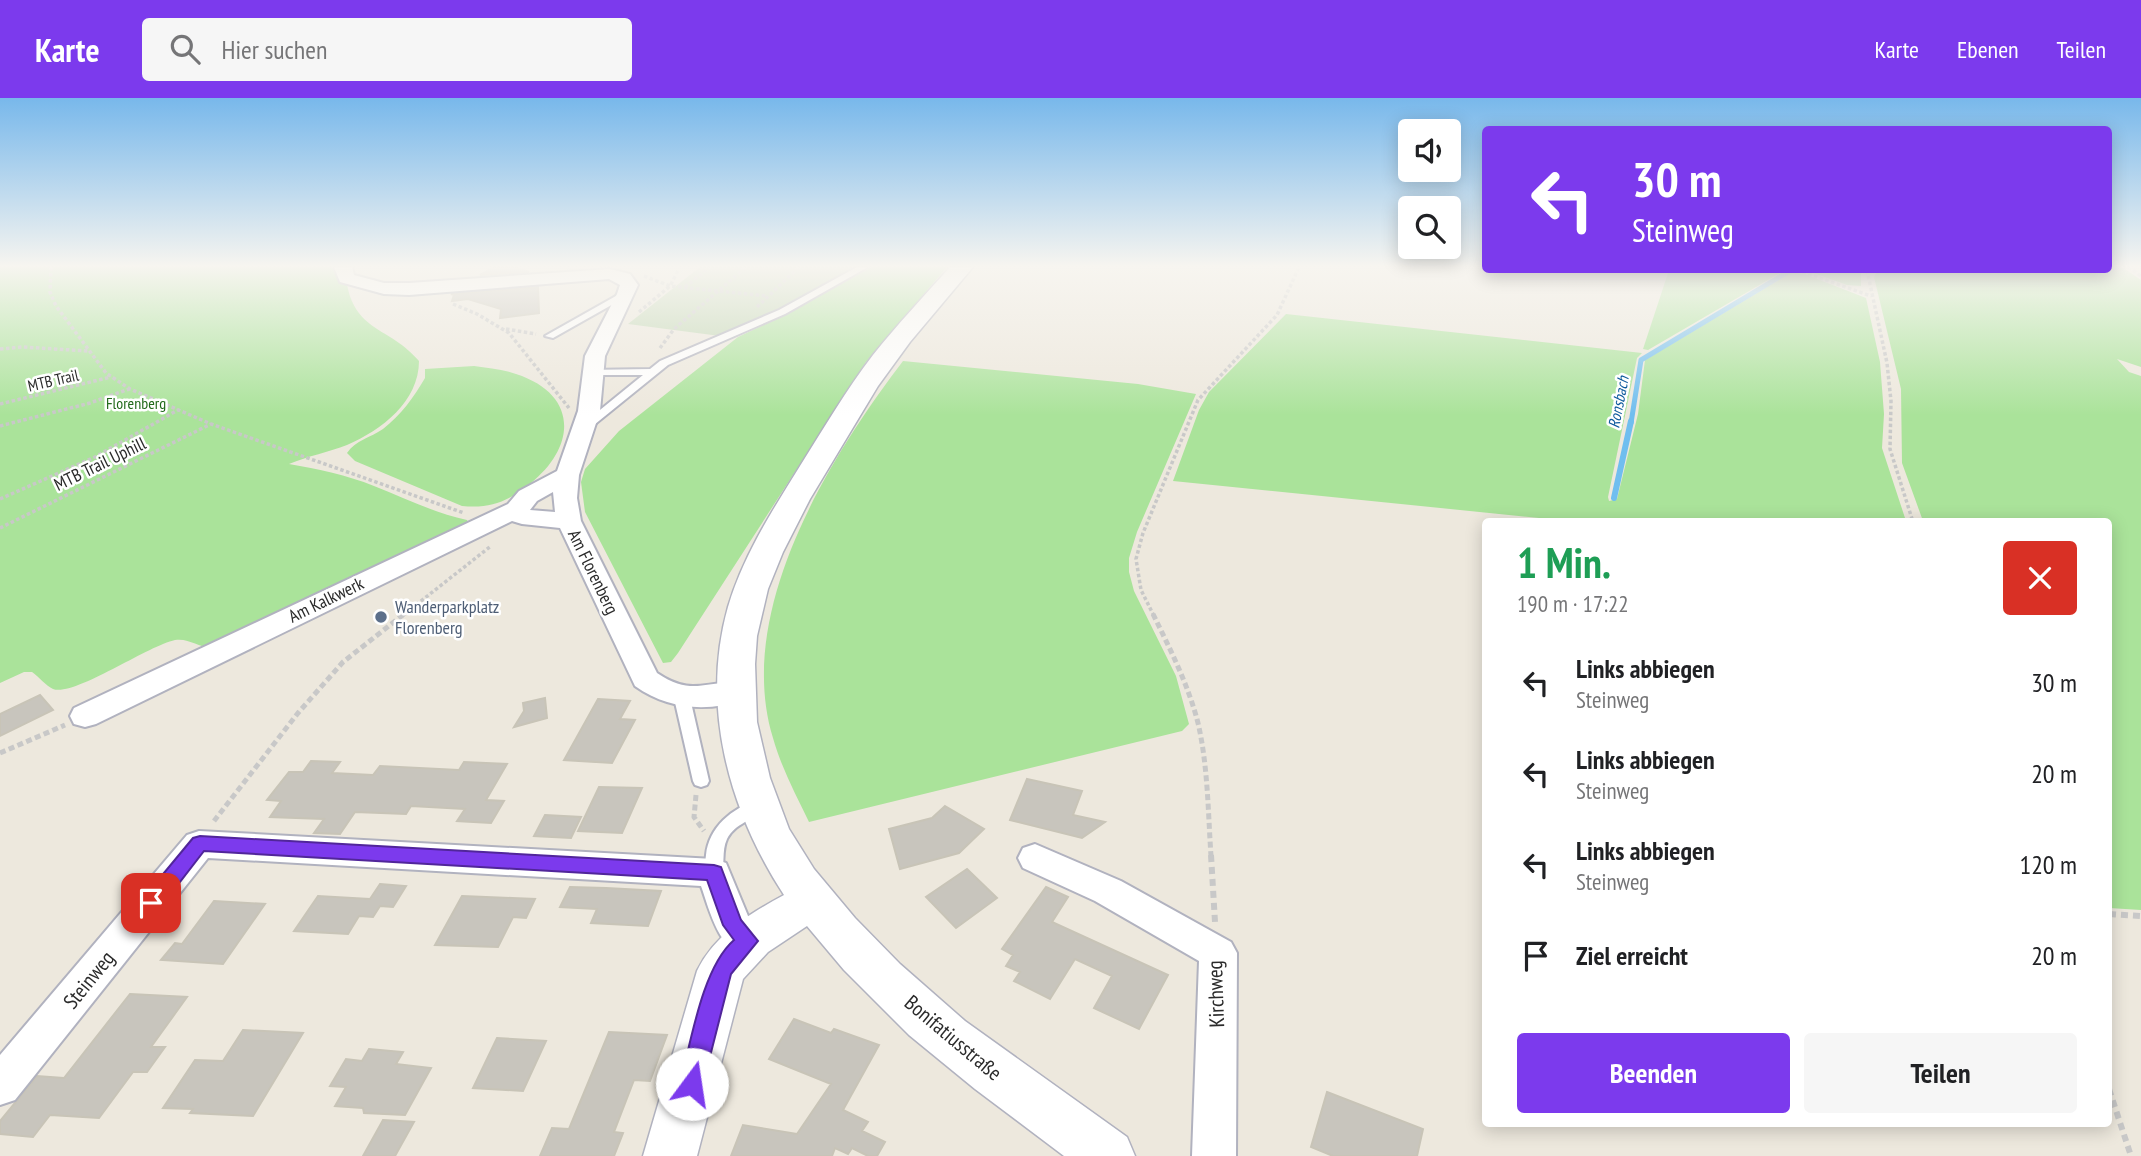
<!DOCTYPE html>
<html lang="de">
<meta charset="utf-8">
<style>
body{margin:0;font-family:"PT Sans Narrow",sans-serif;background:#f6f6f6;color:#202124;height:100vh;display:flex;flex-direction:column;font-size:26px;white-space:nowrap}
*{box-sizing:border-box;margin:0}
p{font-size:23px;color:#757577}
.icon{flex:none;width:38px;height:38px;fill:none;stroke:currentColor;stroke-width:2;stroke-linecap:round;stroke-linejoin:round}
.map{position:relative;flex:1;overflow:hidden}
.details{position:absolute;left:1482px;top:420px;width:630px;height:609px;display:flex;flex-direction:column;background:#fff;border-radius:7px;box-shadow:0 4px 18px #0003}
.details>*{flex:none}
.guide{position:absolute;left:1482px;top:28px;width:630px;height:147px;border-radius:7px;box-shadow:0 4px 18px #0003;background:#7c3aed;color:#fff;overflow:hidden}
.buttons{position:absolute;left:1398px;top:21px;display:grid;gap:14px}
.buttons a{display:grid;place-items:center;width:63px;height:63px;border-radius:7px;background:#fff;box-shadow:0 4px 18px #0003;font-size:35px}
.pin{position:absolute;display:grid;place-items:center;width:60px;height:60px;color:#fff;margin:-30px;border-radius:14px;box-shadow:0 4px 10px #0006}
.me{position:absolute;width:77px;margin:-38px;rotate:14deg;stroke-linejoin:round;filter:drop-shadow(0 0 5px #0008)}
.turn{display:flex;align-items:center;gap:24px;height:147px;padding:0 35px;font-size:32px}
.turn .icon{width:91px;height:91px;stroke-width:2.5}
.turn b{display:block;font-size:49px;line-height:60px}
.round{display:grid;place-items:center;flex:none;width:74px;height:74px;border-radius:7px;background:#f6f6f6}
.headline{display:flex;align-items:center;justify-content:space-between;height:119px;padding:0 35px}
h1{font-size:42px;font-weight:700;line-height:52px;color:#1e9e55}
.cta{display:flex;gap:14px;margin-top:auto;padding:14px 35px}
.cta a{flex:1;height:80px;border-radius:7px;background:#7c3aed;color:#fff;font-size:28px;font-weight:700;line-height:80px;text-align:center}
.cta a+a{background:#f6f6f6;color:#202124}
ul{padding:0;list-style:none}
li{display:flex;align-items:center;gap:21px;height:91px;padding:0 35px}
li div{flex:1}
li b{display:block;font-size:26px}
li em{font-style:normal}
header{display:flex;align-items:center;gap:42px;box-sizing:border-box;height:98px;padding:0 35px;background:#7c3aed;color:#fff}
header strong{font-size:33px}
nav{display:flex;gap:38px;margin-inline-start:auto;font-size:24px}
.search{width:490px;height:63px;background:#f6f6f6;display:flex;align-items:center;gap:18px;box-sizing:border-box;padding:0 24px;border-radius:7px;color:#757577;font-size:26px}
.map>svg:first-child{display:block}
.green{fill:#aae39a}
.cemetery{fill:#c1d7b4}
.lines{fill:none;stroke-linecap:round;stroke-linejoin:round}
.stream-far1{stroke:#70beef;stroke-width:5}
.stream{stroke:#70beef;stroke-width:6}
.building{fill:#c8c5bd;stroke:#c8c4b7;stroke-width:2}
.service-casing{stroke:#b1b2bf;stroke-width:4}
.minor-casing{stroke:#b1b2bf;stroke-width:4}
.tertiary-casing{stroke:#b1b2bf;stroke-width:3}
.path-far2{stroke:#c8c8c8;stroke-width:3.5;stroke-dasharray:3.5 2.5;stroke-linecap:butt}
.path-far1{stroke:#c8c8c8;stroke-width:5;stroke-dasharray:6 3.5;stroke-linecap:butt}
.path{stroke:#c8c8c8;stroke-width:6;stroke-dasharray:7 5;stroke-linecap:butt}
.service{fill:#fff;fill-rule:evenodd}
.minor{fill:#fff;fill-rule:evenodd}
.tertiary{fill:#fff;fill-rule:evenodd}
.route{fill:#7c3aed;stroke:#51269a;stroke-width:2}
.service-dot{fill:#5c6f8a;stroke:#fff;stroke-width:2.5}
.labels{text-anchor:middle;stroke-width:5;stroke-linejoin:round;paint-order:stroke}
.far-street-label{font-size:16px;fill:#2b2b2b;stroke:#fff}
.far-water-label{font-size:16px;font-style:italic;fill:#0d5a9d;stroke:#fff}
.far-park-label{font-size:16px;fill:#21691a;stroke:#fff}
.street-label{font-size:18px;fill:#2b2b2b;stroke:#fff}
.service-label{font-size:18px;fill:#4e5e75;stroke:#fff;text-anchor:start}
.near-street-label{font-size:21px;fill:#2b2b2b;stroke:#fff}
</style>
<header>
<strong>Karte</strong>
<div class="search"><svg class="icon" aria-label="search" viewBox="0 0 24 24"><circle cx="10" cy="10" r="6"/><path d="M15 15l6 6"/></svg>Hier suchen</div>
<nav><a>Karte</a><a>Ebenen</a><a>Teilen</a></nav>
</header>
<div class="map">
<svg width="2141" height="1058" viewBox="0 0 2141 1058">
<rect width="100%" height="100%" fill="#ede8dd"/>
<path class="green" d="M0 169H355L346 180C353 235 390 228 419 263 419 303 382 332 347 347 329 354 308 358 289 366 318 371 347 377 374 388 405 400 434 415 467 422L469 426 211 550C198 549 189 540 175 542 147 548 74 599 53 591 46 588 39 579 32 574H24L0 585Z
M872 169H947L866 264 678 555 671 564 663 565 585 414 581 384 585 371 619 333 738 239 789 215Z
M2109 169H2122L2141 182V269L2117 261 2129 274 2141 278V812L2109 810V424L1923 423 1902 365 1901 291 1874 179 1878 172H2109Z
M1669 172H1785L1648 252 1643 251Z
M1805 172H1861V188L1847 187Z
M1792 174 1807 177 1866 200 1880 264 1884 316 1882 350 1906 423H1569L1173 383 1199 312 1209 294 1286 216 1642 255 1637 260 1608 399 1609 403 1617 401 1638 316 1645 262Z
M903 263 1138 286 1196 296 1137 434 1129 460V474L1134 493 1176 578 1189 626 1182 633 809 724C796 697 781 669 773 640 734 513 829 360 903 263Z
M474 268C488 270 502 271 516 276 578 296 577 348 531 385 509 403 491 411 462 408L355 363 347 355C356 342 370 340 383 331 401 317 414 299 425 280V271Z"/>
<path class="cemetery" d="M700 169H858L809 197 720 238 628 226Z"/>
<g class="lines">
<path class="stream-far1" d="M1631 325 1641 262 1791 172"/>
<path class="stream" d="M1614 400 1631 323"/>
</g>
<path class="building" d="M495 169H513L529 174 480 177Z
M538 189 539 215 500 220 501 211 468 201 452 203 454 197 451 196Z
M40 597 53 612 0 638V616Z
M545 600 547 620 514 629 524 613 523 605Z
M598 601 630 603 620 621 635 622 612 665 564 662Z
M311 663 340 664 332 675 373 677 380 668 459 672 464 664 507 666 486 702 504 703 491 725 457 723 465 711 411 708 406 716 355 714 340 736 314 735 324 721 270 719 281 703 267 702 289 674H303Z
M1027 681 1082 693 1073 717 1105 724 1082 740 1010 722Z
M599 689 642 690 622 735 578 733Z
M945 708 984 731 959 755 900 771 889 731 932 720Z
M545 717 581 719 571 740 534 738Z
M967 771 997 800 956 830 926 799Z
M380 786 406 788 393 809 380 808 373 819 359 818 348 836 294 833 318 798 370 801Z
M570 789 606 790 661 793 648 828 591 825 597 811 560 809Z
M1046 789 1068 799 1052 824 1168 877 1139 931 1094 910 1112 878 1075 861 1050 901 1014 883 1020 874 1006 868 1013 857 1002 851Z
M462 798 512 800 535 801 526 820 513 819 498 849 435 847Z
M214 803 265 806 223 866 161 862 175 845 182 846Z
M130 896 187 899 151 949H165L147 974H133L99 1020 50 1017 33 1039 0 1036V1023L37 978 64 980Z
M794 921 831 935 834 931 879 947 843 1012 868 1024 862 1033 885 1044 877 1058H868L852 1050 848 1056 835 1050 832 1058H731L743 1027 797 1036 831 986 769 961Z
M243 932 303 935 253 1018 190 1015 193 1011 163 1010 195 962 223 963Z
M609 934 667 937 650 983 634 982 614 1034 623 1035 614 1058H540L552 1030 569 1031Z
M497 940 546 943 523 993 473 990Z
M369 951 403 954 396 966 431 970 405 1017 364 1015 363 1010 335 1008 346 989 330 988 346 961 362 963Z
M1327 994 1423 1031 1417 1058H1333L1311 1049Z
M383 1022 414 1024 395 1058H363Z"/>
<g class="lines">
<defs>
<path id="service" d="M857 169H868L785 216 668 267 589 331H581L579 329 643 277H591L587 276V272L650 271 660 263 779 212Z
M623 194 631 196 553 240 545 238Z
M682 595 687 596 690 600 709 683 707 687 701 689 695 687 693 683 674 600 677 596Z
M758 702 764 704 766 708C757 722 735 724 727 741 721 753 726 768 720 780L714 782 708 780C704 773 705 765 706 757 709 729 732 710 758 702Z"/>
<path id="minor" d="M334 169H352L354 177 384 185H409L610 171 630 176 638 187 605 258 600 313 579 377 577 400 581 423 657 575C697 602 709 577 746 588L750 595 746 602C706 614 669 612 635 588L560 430 522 426 512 423 96 626 85 629 74 626 70 618 74 610 508 406 519 393 557 373 578 313 585 258 617 196 620 187 609 181 409 197 384 196 340 184ZM553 394 555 414 530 412 537 403Z
M199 733 714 761 726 765 748 818 761 832 766 843 761 854C722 868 711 816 701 788L208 760 15 1002 0 1007V957L187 737Z
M1035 746 1121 783 1231 844 1237 855 1236 1058H1192L1199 863 1095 803 1023 770 1018 760 1023 750Z"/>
<path id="tertiary" d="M950 169H973L910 244 878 288 810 401 783 454 768 491 757 538 755 566 757 624 770 680 789 731 814 771 855 820 900 866 965 923 1127 1039 1135 1058H1064L975 991 909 937 844 872 807 828 768 854 743 881 697 1058H643L697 873C715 836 749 816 784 797 729 713 700 608 728 509 743 458 772 413 800 368 824 330 846 292 873 257 897 227 924 198 950 169Z"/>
</defs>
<use href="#service" class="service-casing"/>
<use href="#minor" class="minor-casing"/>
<use href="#tertiary" class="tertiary-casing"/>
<path class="path-far2" d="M51 169 50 194 56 208 106 275 130 291 211 326 464 415
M2128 169 2141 178
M1797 172 1871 198
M1867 172 1887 265 1891 303 1890 351 1913 424
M644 178 670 188 767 198
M685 189 710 169
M453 206 477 216 509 235 569 310
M757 209 799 169
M639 214 670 188 680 169
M506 231 536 236
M660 250 674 231 746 169
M0 251 22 249 88 253
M0 306 111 279
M0 328 90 305 129 291
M0 401 95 359 178 312
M0 430 211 326
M402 518 491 448
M1154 518 1141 492 1136 461 1143 435 1198 302 1277 217 1299 169"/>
<path class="path-far1" d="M1153 516C1170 551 1188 586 1198 625 1208 668 1208 714 1211 758
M0 655 65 627
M696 697 694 719 704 733
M214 723 298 615 343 564 404 516"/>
<path class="path" d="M1211 757 1215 824
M2109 816 2141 818
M2109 991 2131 1058"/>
<use href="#service" class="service"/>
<use href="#minor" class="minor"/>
<use href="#tertiary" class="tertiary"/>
</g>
<linearGradient id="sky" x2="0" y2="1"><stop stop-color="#78b8eb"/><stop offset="0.53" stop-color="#f7f5f0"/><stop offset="1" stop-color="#f7f5f0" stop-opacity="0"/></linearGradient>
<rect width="2141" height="317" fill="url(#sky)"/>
<path class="route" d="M200 738 714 767 721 769 741 822 758 843 731 876 703 986 700 993 692 997 684 993 680 986C691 944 702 870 734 842L723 827 707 782 204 753 159 811 151 813 144 811 141 805 144 799 193 740Z"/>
<circle class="service-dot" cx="381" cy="519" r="7"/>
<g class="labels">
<g class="far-street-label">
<text transform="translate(53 282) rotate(-13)" y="6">MTB Trail</text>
</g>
<g class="far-water-label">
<text transform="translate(1618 304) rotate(-79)" y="6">Ronsbach</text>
</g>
<g class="far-park-label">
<text x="136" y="311">Florenberg</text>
</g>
<g class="street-label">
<text transform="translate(100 366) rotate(-26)" y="6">MTB Trail Uphill</text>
<text transform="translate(593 474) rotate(64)" y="6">Am Florenberg</text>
<text transform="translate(326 502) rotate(-26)" y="6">Am Kalkwerk</text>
</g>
<g class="service-label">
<text x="395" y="515">Wanderparkplatz<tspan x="395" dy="21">Florenberg</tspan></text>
</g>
<g class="near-street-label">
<text transform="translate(89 882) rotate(-51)" y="7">Steinweg</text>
<text transform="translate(1216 896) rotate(-92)" y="7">Kirchweg</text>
<text transform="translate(953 940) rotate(40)" y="7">Bonifatiusstraße</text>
</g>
</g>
</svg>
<div class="buttons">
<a><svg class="icon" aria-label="sound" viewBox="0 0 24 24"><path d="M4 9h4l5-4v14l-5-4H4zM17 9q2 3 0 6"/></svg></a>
<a><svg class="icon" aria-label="search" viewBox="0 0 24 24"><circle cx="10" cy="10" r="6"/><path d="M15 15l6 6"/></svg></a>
</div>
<div class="pin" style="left:151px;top:805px;background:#d93025"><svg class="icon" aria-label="arrive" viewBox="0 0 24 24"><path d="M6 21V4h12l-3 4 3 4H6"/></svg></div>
<svg class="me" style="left:692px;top:986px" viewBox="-20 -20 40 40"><circle r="19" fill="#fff"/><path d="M0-13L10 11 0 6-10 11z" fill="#7c3aed"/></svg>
<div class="guide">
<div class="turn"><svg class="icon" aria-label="left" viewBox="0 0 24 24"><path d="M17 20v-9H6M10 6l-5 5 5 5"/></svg><div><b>30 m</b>Steinweg</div></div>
</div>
<section class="details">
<div class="headline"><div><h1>1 Min.</h1><p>190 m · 17:22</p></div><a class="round" style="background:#d93025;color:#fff"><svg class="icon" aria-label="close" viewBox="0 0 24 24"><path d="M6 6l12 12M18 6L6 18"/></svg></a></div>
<ul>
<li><svg class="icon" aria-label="left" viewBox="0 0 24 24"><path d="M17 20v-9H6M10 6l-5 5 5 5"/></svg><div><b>Links abbiegen</b><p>Steinweg</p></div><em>30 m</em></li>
<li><svg class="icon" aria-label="left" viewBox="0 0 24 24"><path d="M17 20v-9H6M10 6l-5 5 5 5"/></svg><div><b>Links abbiegen</b><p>Steinweg</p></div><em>20 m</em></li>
<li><svg class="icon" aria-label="left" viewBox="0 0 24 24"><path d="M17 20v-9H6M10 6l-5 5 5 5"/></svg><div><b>Links abbiegen</b><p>Steinweg</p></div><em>120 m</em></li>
<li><svg class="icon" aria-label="arrive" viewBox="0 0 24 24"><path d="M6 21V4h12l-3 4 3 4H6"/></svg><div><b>Ziel erreicht</b></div><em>20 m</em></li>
</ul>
<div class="cta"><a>Beenden</a><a>Teilen</a></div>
</section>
</div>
